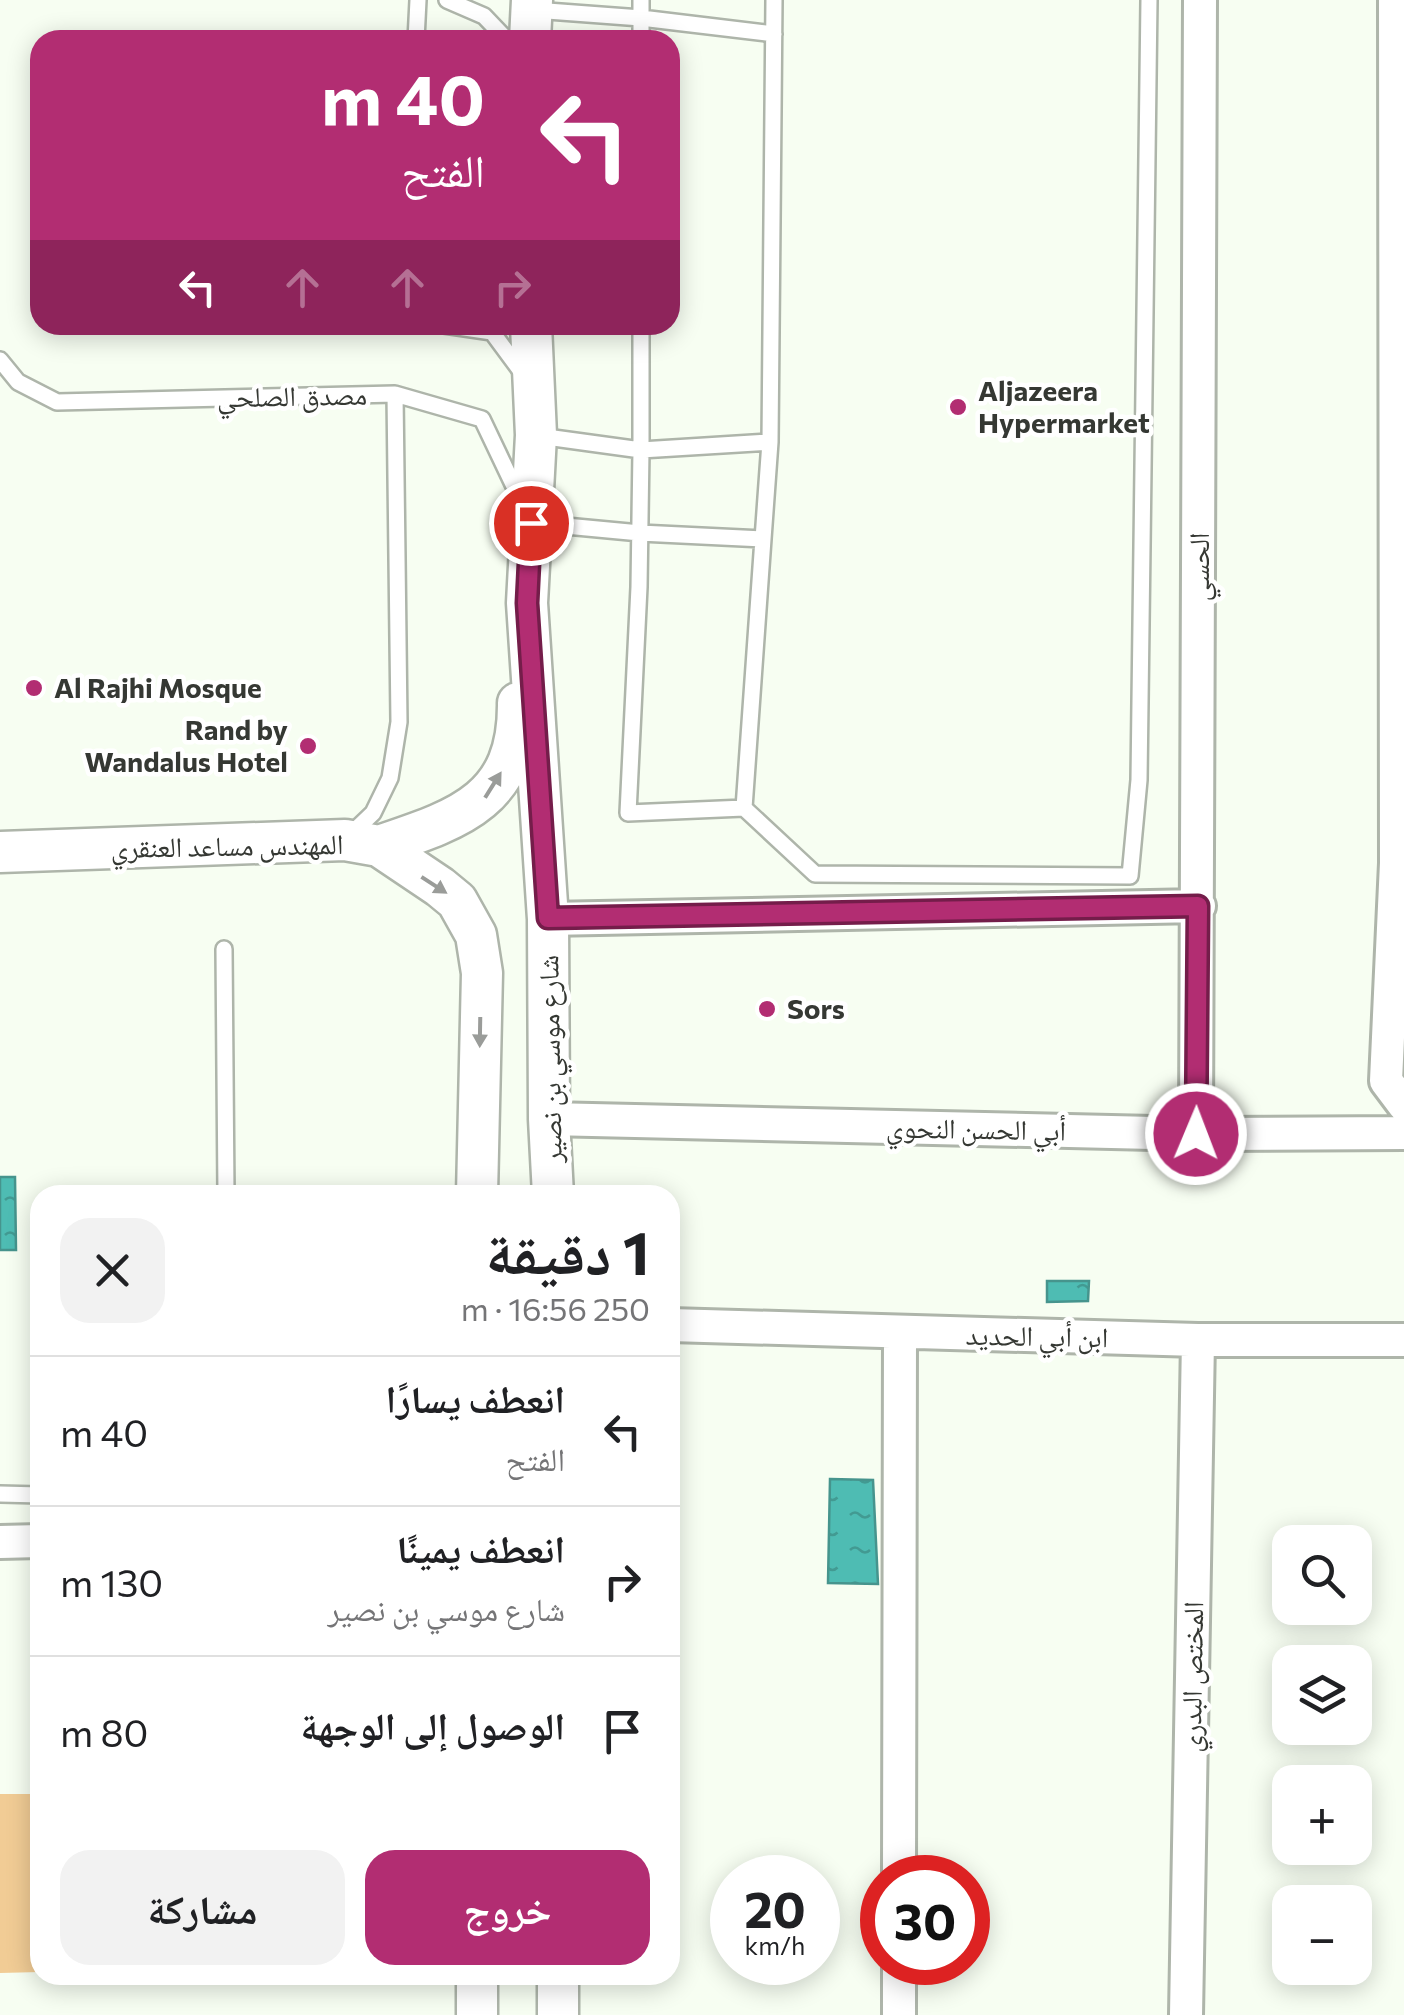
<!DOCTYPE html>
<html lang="ar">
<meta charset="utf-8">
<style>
body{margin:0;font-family:Commissioner,"Noto Naskh Arabic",sans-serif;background:#f2f2f2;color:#202124;direction:rtl;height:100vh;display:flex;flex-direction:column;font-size:38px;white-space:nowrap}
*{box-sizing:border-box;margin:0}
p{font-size:32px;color:#757577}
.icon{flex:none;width:55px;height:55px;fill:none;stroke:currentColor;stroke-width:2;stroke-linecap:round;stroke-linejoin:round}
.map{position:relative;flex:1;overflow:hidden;direction:ltr}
.sheet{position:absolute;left:30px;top:1185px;width:650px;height:800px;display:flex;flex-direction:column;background:#fff;border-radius:30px;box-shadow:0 5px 25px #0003;direction:rtl}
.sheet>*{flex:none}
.banner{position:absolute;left:30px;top:30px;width:650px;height:305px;border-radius:30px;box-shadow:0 5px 25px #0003;direction:rtl;background:#b22d72;color:#fff;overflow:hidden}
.controls{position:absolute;left:1272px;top:1525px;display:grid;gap:20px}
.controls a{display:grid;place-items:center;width:100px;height:100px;border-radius:20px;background:#fff;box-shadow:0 5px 25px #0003;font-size:50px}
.speed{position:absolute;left:710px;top:1855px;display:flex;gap:20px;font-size:50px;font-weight:700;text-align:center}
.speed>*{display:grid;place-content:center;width:130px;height:130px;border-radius:50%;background:#fff;box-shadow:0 5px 25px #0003;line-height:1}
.speed small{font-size:25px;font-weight:400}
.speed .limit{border:15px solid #d22;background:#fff;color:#111}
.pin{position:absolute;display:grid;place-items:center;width:85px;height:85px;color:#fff;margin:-42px;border:5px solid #fff;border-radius:50%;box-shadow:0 2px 10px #0007}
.me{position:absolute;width:110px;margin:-55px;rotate:1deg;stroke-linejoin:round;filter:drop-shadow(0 0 8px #0008)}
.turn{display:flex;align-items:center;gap:35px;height:210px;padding:0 30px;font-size:45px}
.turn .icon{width:130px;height:130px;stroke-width:2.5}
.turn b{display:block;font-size:70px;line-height:85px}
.lanes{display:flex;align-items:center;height:95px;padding:0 30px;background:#0003;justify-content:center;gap:50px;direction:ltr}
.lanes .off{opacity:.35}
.round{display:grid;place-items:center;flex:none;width:105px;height:105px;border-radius:30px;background:#f2f2f2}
.headline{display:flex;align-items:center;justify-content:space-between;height:170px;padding:0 30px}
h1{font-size:60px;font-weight:700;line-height:75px}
.button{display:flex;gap:20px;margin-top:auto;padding:20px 30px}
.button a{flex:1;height:115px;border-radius:30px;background:#b22d72;color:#fff;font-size:40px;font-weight:700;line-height:115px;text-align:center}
.button a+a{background:#f2f2f2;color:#202124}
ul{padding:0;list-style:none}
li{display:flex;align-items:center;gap:30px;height:150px;padding:0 30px;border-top:2px solid #e0e0e0}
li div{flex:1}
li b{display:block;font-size:38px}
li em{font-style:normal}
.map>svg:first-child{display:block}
.pitch{fill:#f1cc95}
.water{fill:url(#water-ripples);stroke:#46948d;stroke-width:2.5}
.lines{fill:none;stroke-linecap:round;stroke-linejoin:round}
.service-casing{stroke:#aeb5aa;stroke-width:20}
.minor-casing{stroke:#aeb5aa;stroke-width:38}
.tertiary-casing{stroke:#aeb5aa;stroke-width:45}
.service{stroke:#fff;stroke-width:15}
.minor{stroke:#fff;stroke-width:32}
.tertiary{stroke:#fff;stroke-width:40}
.oneway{fill:#9a9c99}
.route-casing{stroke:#741d4a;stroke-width:25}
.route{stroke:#b22d72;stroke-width:18}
.poi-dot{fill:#b22d72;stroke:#fff;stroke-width:4}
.labels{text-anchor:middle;stroke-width:9;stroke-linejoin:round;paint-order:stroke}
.poi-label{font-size:28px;font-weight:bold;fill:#353833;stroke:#fff;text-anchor:start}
.street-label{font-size:28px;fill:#353833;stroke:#fff}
</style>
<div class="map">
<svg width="1404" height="2015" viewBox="0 0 1404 2015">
<defs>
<pattern id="water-ripples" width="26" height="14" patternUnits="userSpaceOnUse" patternTransform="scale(2.5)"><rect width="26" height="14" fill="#4ebcb3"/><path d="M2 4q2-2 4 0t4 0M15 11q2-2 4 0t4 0" fill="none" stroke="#429a92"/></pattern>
</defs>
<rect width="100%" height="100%" fill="#f7fef2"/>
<path class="pitch" d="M0 1794H40V1972L0 1973Z"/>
<path class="water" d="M0 1177H15L16 1250H0Z
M1047 1281H1089L1088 1301 1047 1302Z
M830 1479 873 1480 878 1584 828 1583Z"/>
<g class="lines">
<defs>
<path id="service" d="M447 0 484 16 507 40
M641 0V40
M534 10 641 18 774 34
M416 40 418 0
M444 325 492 332 523 374
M641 325V450L770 442 774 0
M0 360 18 382 57 402 395 394 482 419 521 501
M539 436 641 450 639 587 628 813 744 808 815 874 1130 876 1139 780 1149 0
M534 523 640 533 763 539 770 442
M744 808 763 539
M350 835 373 813 390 778 399 722 395 394
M224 949 226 1195
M0 1494 40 1495"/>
<path id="minor" d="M1395 0 1396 863 1386 1081 1404 1105
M548 919 1199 906
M549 1119 1196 1134 1404 1133
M1196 1134 1200 0
M670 1325 1198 1340H1404
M0 1542 40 1541
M899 1878 900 1333
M899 2015V1962
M1186 2015 1198 1340"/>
<path id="tertiary" d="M530 40 532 0
M531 325 536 435 527 603 548 919 549 1119 553 1195
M379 846C459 819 519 801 518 703
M0 852 345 840 379 846 440 887 457 901 476 935 482 973 477 1195
M477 1975V2015
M558 2015V1975"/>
</defs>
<use href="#service" class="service-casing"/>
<use href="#minor" class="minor-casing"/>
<use href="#tertiary" class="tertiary-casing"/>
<use href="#service" class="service"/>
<use href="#minor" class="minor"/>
<use href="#tertiary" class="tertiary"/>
</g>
<defs><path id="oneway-solid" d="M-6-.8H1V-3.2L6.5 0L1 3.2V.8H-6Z" transform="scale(2.5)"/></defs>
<g class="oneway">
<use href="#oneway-solid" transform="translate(493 785) rotate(-58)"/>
<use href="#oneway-solid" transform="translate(434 885) rotate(33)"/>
<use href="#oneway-solid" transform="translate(480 1032) rotate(91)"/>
</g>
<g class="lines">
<defs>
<path id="route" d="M531 523 527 603 548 918 1198 906 1196 1134"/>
</defs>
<use href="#route" class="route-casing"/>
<use href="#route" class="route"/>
</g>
<g class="poi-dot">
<circle cx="958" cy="407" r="10"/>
<circle cx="34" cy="688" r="10"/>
<circle cx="308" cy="746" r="10"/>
<circle cx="767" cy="1009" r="10"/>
</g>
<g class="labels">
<g class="poi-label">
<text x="978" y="401">Aljazeera<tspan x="978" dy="32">Hypermarket</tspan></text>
<text x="54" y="698">Al Rajhi Mosque</text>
<text x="288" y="740" text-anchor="end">Rand by<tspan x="288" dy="32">Wandalus Hotel</tspan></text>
<text x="787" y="1019">Sors</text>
</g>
<g class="street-label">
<text transform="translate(292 396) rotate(-1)" y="10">مصدق الصلحي</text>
<text transform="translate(1199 567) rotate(-90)" y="10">الحسي</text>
<text transform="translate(227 846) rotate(-1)" y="10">المهندس مساعد العنقري</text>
<text transform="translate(550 1059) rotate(-91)" y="10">شارع موسي بن نصير</text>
<text transform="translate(976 1129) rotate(1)" y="10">أبي الحسن النحوي</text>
<text transform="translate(1037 1336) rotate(1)" y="10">ابن أبي الحديد</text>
<text transform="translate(1192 1677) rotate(-89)" y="10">المختص البدري</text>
</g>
</g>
</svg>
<div class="controls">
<a><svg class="icon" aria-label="search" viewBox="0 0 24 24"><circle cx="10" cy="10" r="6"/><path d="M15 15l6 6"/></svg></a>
<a><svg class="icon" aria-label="layers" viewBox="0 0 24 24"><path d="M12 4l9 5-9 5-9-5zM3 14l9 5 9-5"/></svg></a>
<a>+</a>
<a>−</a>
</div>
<div class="speed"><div>20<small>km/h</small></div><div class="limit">30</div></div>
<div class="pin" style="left:531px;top:523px;background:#d93025"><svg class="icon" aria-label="arrive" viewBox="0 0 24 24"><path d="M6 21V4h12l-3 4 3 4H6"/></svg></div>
<svg class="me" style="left:1196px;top:1134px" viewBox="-20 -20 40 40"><circle r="17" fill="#b22d72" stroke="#fff" stroke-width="3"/><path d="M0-11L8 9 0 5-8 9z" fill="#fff"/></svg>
<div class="banner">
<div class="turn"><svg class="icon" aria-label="left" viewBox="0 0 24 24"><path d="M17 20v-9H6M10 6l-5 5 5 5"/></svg><div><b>40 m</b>الفتح</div></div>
<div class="lanes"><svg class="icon" aria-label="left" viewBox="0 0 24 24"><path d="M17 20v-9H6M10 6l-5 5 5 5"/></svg><svg class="icon off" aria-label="ahead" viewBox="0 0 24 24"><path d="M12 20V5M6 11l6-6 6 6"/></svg><svg class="icon off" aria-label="ahead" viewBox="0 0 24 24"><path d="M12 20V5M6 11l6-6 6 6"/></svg><svg class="icon off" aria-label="right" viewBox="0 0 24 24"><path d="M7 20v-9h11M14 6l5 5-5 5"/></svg></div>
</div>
<section class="sheet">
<div class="headline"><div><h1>1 دقيقة</h1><p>250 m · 16:56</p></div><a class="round"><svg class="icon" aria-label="close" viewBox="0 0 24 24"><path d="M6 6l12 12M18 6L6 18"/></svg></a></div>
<ul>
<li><svg class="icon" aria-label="left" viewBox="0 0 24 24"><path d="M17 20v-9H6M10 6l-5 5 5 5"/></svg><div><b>انعطف يسارًا</b><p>الفتح</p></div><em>40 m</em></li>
<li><svg class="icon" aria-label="right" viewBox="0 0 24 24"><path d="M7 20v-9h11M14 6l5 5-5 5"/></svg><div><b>انعطف يمينًا</b><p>شارع موسي بن نصير</p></div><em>130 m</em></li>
<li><svg class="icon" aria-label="arrive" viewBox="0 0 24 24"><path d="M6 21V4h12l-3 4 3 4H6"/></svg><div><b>الوصول إلى الوجهة</b></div><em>80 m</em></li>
</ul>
<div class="button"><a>خروج</a><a>مشاركة</a></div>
</section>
</div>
